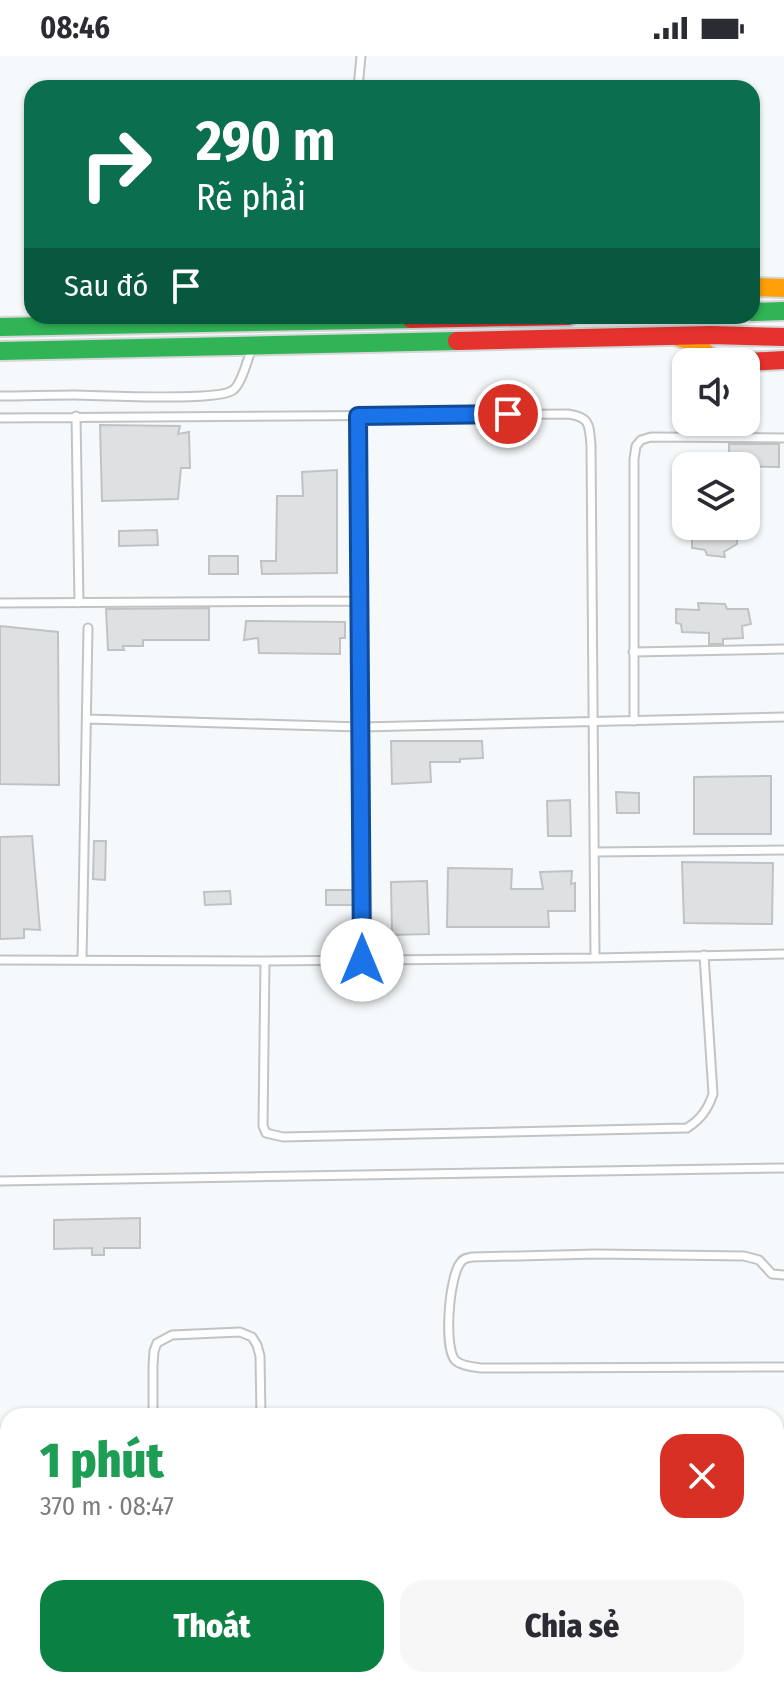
<!DOCTYPE html>
<html lang="vi">
<meta charset="utf-8">
<style>
body{margin:0;font-family:"Fira Sans Condensed",sans-serif;background:#f7f7f7;color:#2b2b33;height:100vh;display:flex;flex-direction:column;font-size:30px;white-space:nowrap}
*{box-sizing:border-box;margin:0}
p{font-size:26px;color:#7c7c81}
.icon{flex:none;width:44px;height:44px;fill:none;stroke:currentColor;stroke-width:2;stroke-linecap:round;stroke-linejoin:round}
.map{position:relative;flex:1;overflow:hidden}
.sheet{position:absolute;left:0px;top:1352px;width:784px;height:280px;display:flex;flex-direction:column;background:#fff;border-radius:24px 24px 0 0;box-shadow:0 2px 6px #0004}
.sheet>*{flex:none}
.banner{position:absolute;left:24px;top:24px;width:736px;height:244px;border-radius:24px;box-shadow:0 2px 6px #0004;background:#0b6e4f;color:#fff;overflow:hidden}
.buttons{position:absolute;left:672px;top:292px;display:grid;gap:16px}
.buttons a{display:grid;place-items:center;width:88px;height:88px;border-radius:16px;background:#fff;box-shadow:0 2px 6px #0004;font-size:40px}
.pin{position:absolute;display:grid;place-items:center;width:68px;height:68px;color:#fff;margin:-34px;border:4px solid #fff;border-radius:50%;box-shadow:0 2px 8px #0007}
.me{position:absolute;width:88px;margin:-44px;rotate:0deg;stroke-linejoin:round;filter:drop-shadow(0 0 6px #0008)}
.turn{display:flex;align-items:center;gap:28px;height:168px;padding:0 40px;font-size:36px}
.turn .icon{width:104px;height:104px;stroke-width:2.5}
.turn b{display:block;font-size:56px;line-height:68px}
.then{display:flex;align-items:center;height:76px;padding:0 40px;background:#0003;gap:16px;font-size:30px}
.round{display:grid;place-items:center;flex:none;width:84px;height:84px;border-radius:24px;background:#f7f7f7}
.summary{display:flex;align-items:center;justify-content:space-between;height:136px;padding:0 40px}
h1{font-size:48px;font-weight:800;line-height:60px;color:#1e9e55}
.action{display:flex;gap:16px;margin-top:auto;padding:16px 40px}
.action a{flex:1;height:92px;border-radius:24px;background:#0b8043;color:#fff;font-size:32px;font-weight:800;line-height:92px;text-align:center}
.action a+a{background:#f7f7f7;color:#2b2b33}
.status{display:flex;justify-content:space-between;align-items:center;height:56px;padding:0 40px;background:#fff;direction:ltr}
.status svg{height:22px;fill:currentColor}
.map>svg:first-child{display:block}
.building{fill:#dee0e2;stroke:#c0c3c5;stroke-width:2}
.lines{fill:none;stroke-linecap:round;stroke-linejoin:round}
.lane-casing{stroke:#c1c3c5;stroke-width:11}
.fast-casing{stroke:#d4d6d7;stroke-width:22}
.slow-casing{stroke:#d4d6d7;stroke-width:22}
.jam-casing{stroke:#d4d6d7;stroke-width:22}
.lane{stroke:#fefefe;stroke-width:7}
.fast{stroke:#30b455;stroke-width:18}
.slow{stroke:#ff9f0a;stroke-width:18}
.jam{stroke:#e5322d;stroke-width:18}
.route-casing{stroke:#114b97;stroke-width:20}
.route{stroke:#1a73e8;stroke-width:14}
</style>
<div class="status"><b>08:46</b><svg viewBox="0 0 49 12"><path d="M0 12V9h3v3zM5 12V6h3v6zM10 12V3h3v9zM15 12V0h3v12zM26 1h20v11H26zM47 4h2v5h-2z"/></svg></div>
<div class="map">
<svg width="784" height="1632" viewBox="0 0 784 1632">
<rect width="100%" height="100%" fill="#f6f9fb"/>
<path class="building" d="M100 369 180 370 178 378 189 376 190 412H181L178 443 102 445Z
M729 388H779V411L729 410Z
M337 414V517L262 518 261 505H276L277 440H303L302 416Z
M692 470H737V488L724 496 725 501 707 499 705 494 692 492Z
M157 474 158 489 119 490V475Z
M209 500H238V518H209Z
M698 547 725 548 727 553H748L751 568 742 570 743 582 723 583V588H709V577L682 576 681 568 676 567V553L699 554Z
M209 552V584H143V590H123L124 594H108L106 553Z
M246 565 345 566V582H340V598L259 597 258 582 244 584Z
M0 570 58 576 59 729 0 728Z
M391 685H482L483 702 460 703V706H430L431 726 392 728Z
M771 720V778H694V721Z
M616 736 639 737V757H617Z
M570 744 571 780H548L547 745Z
M32 780 40 874 24 873V882L0 883V781Z
M94 785H106L105 824 93 823Z
M682 806 773 807 772 868 684 867Z
M448 812 512 813 511 833H543L540 816 572 815 571 828 575 827V855H548L549 871H447Z
M427 825 429 878 392 879 391 826Z
M326 834H353V849H326Z
M230 835 231 848 205 849 204 836Z
M140 1162V1192H104V1199H92V1192L54 1193V1164Z"/>
<g class="lines">
<defs>
<path id="lane" d="M358 32 361 0
M0 340C25 340 49 339 74 339 99 339 219 346 233 334 241 329 247 305 251 295
M76 360 79 547
M358 360 362 904
M0 362 568 358C590 361 589 368 591 389L595 902
M0 547 360 545
M633 596 784 593
M87 663 361 671 784 661
M634 665V403L636 390 641 384 651 381 784 382
M594 796 784 794
M0 904 265 905 595 902 784 898
M82 904 88 572
M265 905 263 1070 266 1077 283 1081 687 1072C701 1063 708 1053 713 1038L704 899
M0 1125 784 1112
M784 1219 772 1218 759 1204 744 1200 597 1198 472 1201C467 1202 464 1202 461 1206 449 1219 443 1294 456 1305 462 1310 473 1311 481 1312L784 1311
M153 1360V1310L154 1295 157 1287 172 1279 240 1276 252 1281 257 1289 260 1300 261 1360
M158 1624V1632"/>
<path id="fast" d="M752 256 784 255
M0 271 411 263
M0 295 457 285"/>
<path id="slow" d="M752 231 784 232
M678 281 695 286 715 306"/>
<path id="jam" d="M411 263 569 260
M457 285 711 279 784 281
M746 306 784 304"/>
</defs>
<use href="#lane" class="lane-casing"/>
<use href="#fast" class="fast-casing"/>
<use href="#slow" class="slow-casing"/>
<use href="#jam" class="jam-casing"/>
<use href="#lane" class="lane"/>
<use href="#fast" class="fast"/>
<use href="#slow" class="slow"/>
<use href="#jam" class="jam"/>
</g>
<g class="lines">
<defs>
<path id="route" d="M362 904 358 360 508 358"/>
</defs>
<use href="#route" class="route-casing"/>
<use href="#route" class="route"/>
</g>
</svg>
<div class="buttons">
<a><svg class="icon" aria-label="sound" viewBox="0 0 24 24"><path d="M4 9h4l5-4v14l-5-4H4zM17 9q2 3 0 6"/></svg></a>
<a><svg class="icon" aria-label="layers" viewBox="0 0 24 24"><path d="M12 4l9 5-9 5-9-5zM3 14l9 5 9-5"/></svg></a>
</div>
<div class="pin" style="left:508px;top:358px;background:#d93025"><svg class="icon" aria-label="arrive" viewBox="0 0 24 24"><path d="M6 21V4h12l-3 4 3 4H6"/></svg></div>
<svg class="me" style="left:362px;top:904px" viewBox="-20 -20 40 40"><circle r="19" fill="#fff"/><path d="M0-13L10 11 0 6-10 11z" fill="#1a73e8"/></svg>
<div class="banner">
<div class="turn"><svg class="icon" aria-label="right" viewBox="0 0 24 24"><path d="M7 20v-9h11M14 6l5 5-5 5"/></svg><div><b>290 m</b>Rẽ phải</div></div>
<div class="then">Sau đó<svg class="icon" aria-label="arrive" viewBox="0 0 24 24"><path d="M6 21V4h12l-3 4 3 4H6"/></svg></div>
</div>
<section class="sheet">
<div class="summary"><div><h1>1 phút</h1><p>370 m · 08:47</p></div><a class="round" style="background:#d93025;color:#fff"><svg class="icon" aria-label="close" viewBox="0 0 24 24"><path d="M6 6l12 12M18 6L6 18"/></svg></a></div>
<div class="action"><a>Thoát</a><a>Chia sẻ</a></div>
</section>
</div>
